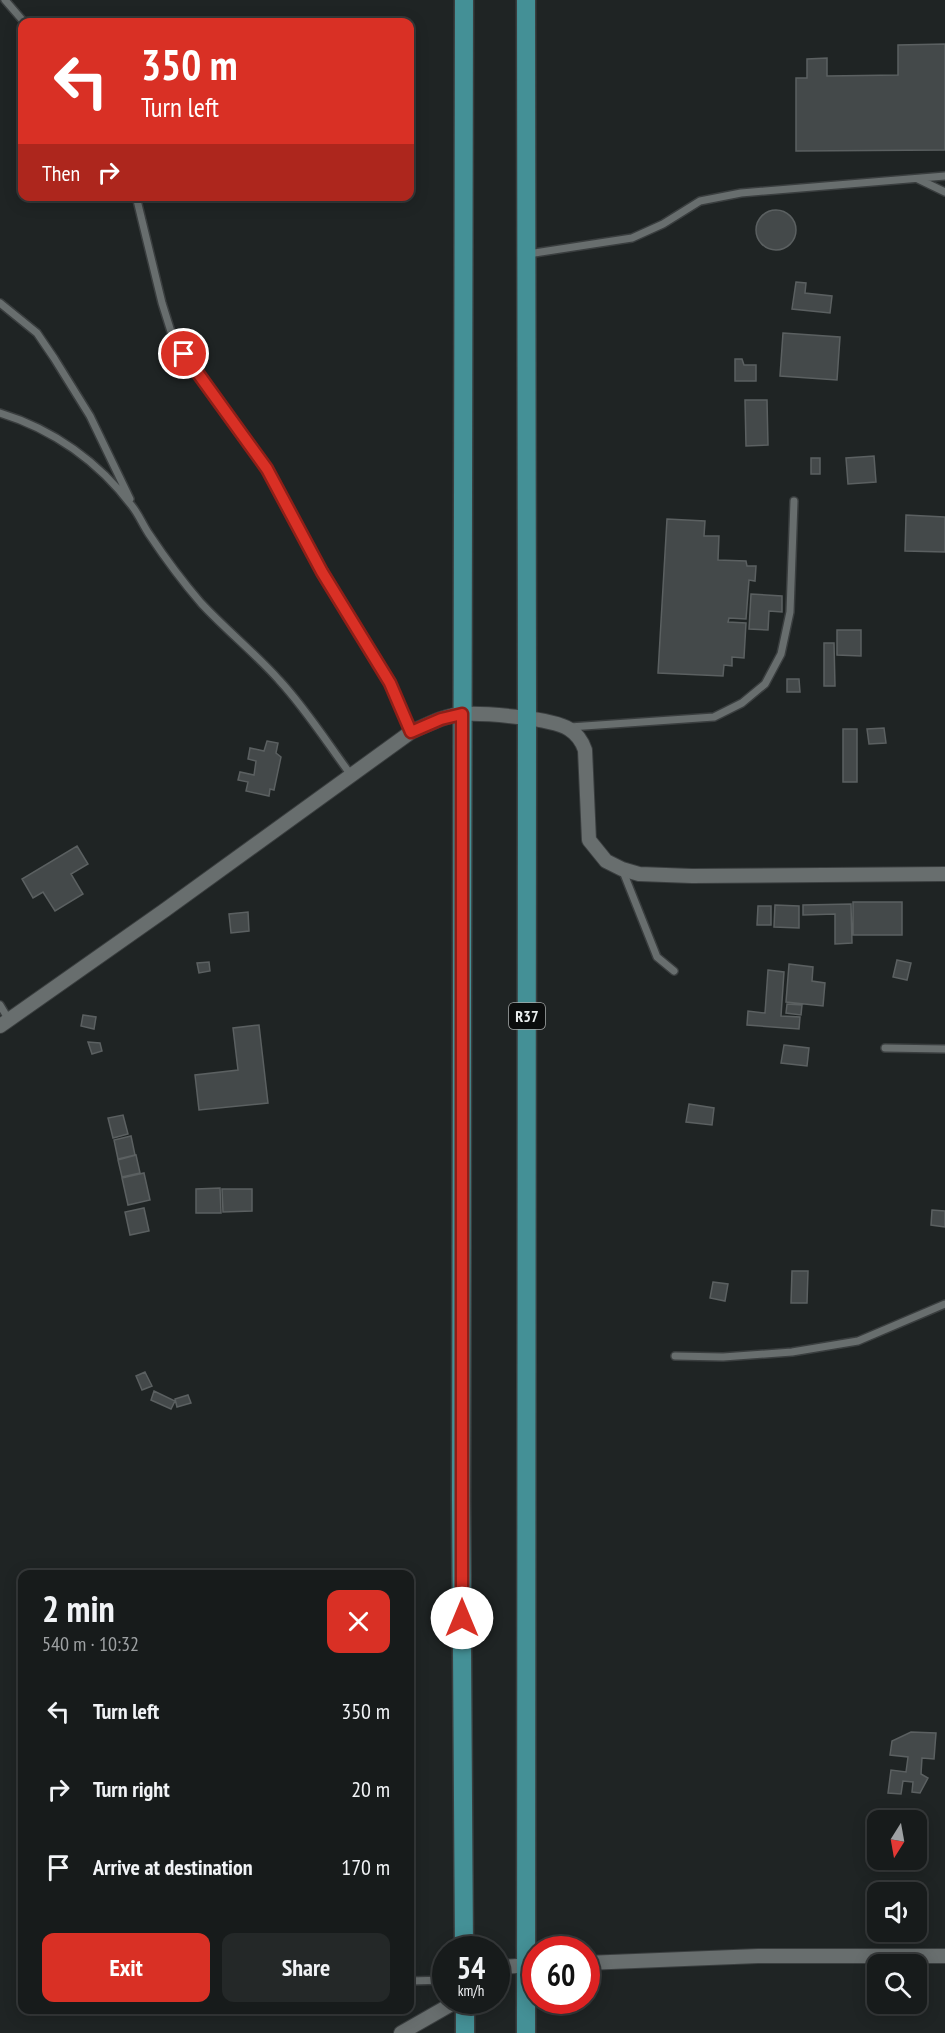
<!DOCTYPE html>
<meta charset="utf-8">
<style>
body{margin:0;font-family:"PT Sans Narrow",sans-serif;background:#242828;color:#f1f3f6;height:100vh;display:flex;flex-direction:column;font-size:22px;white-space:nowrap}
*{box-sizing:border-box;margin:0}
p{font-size:20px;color:#9ea1a3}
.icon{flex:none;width:33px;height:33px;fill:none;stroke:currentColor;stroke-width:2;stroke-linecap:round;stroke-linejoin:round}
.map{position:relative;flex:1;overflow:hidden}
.drawer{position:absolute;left:18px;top:1570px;width:396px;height:444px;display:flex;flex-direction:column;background:#171b1b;border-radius:12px;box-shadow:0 3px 15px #0003,0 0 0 2px #36393a}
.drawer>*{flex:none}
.guide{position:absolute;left:18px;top:18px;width:396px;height:183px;border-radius:12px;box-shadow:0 3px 15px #0003,0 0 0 2px #36393a;background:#d93025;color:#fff;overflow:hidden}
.needle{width:39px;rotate:191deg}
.buttons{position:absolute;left:867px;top:1810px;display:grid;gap:12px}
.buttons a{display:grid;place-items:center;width:60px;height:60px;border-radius:12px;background:#171b1b;box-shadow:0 3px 15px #0003,0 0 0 2px #36393a;font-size:30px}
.speed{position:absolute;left:432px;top:1936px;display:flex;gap:12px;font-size:30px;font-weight:700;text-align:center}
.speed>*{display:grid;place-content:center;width:78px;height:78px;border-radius:50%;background:#171b1b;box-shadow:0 3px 15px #0003,0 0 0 2px #36393a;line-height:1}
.speed small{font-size:15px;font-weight:400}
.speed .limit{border:9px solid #d22;background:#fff;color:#111}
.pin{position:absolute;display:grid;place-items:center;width:51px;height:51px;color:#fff;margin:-26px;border:3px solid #fff;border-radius:50%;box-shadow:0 2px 6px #0007}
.me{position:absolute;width:66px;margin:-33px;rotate:0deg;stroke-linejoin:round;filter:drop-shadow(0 0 4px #0008)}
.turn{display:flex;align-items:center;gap:21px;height:126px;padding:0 24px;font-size:27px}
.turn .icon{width:78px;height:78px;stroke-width:2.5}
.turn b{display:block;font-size:42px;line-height:51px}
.then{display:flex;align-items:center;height:57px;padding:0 24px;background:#0003;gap:12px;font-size:22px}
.round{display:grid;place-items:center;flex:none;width:63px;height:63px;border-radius:12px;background:#242828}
.head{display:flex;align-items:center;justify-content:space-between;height:102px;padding:0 24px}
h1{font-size:36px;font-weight:700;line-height:45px}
.action{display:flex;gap:12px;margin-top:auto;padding:12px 24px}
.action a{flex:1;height:69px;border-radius:12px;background:#d93025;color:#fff;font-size:24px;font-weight:700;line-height:69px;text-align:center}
.action a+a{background:#242828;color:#f1f3f6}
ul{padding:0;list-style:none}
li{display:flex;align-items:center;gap:18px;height:78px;padding:0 24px}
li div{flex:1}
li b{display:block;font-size:22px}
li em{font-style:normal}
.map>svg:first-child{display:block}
.building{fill:#44494a;stroke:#5b6061;stroke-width:1.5}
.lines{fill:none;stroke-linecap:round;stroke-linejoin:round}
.lane-casing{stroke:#3a3e3f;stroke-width:10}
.street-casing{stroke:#3a3e3f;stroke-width:16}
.primary-casing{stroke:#3a3e3f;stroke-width:21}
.lane{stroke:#686e6e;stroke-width:7}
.street{stroke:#686e6e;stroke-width:14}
.primary{stroke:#449096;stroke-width:18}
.route-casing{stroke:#8d1f18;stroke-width:15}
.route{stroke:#d93025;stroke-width:10}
.labels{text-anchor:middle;stroke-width:6;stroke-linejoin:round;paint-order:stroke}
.shield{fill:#0b0d0d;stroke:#a7aaaa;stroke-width:1.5}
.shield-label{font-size:16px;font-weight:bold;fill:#eaeeee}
</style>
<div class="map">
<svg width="945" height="2033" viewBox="0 0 945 2033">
<rect width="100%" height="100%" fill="#1f2424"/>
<path class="building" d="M945 44V150L796 151V78H807V59L827 58V76L898 75V45Z
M756 230a20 20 0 1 1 40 0a20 20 0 1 1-40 0Z
M796 282 806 283 805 293 832 296 830 313 792 309Z
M783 333 840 337 837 380 780 376Z
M735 359H742L744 365H756V381H735Z
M745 400H767L768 445 746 446Z
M874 456 876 482 848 484 846 458Z
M811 458H820V474H811Z
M906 515 945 517V552L905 551Z
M667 519 705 521 704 536H719L718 560 746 561 747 566H756L755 581 749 580 746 619 729 618 728 622 746 623 744 658 732 657V666L724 665 723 676 658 673Z
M751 594 782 596V612L769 611 768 630 749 629Z
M837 630H861V656L837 655Z
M824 643H834L835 686H824Z
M787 679H799L800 692H787Z
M884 728 886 743 869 744 867 729Z
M843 729H857V782H843Z
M267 741 278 743 276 753 281 757 274 790 270 789 269 796 246 791 248 782 238 780 240 772 254 775 256 761 248 759 250 748 264 751Z
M77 846 88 864 71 874 83 894 55 911 43 892 33 898 22 879Z
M853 902H902V935H853Z
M851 904 852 943 835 944V914L803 915V905Z
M775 905 799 906V928L774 927Z
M758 906H771V925H757Z
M248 912 249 931 231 933 229 914Z
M897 960 911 963 907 980 893 977Z
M209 962 210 971 199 973 197 963Z
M789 964 813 967 812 981 825 983 823 1006 786 1002Z
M768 970 784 972 781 1016 800 1017 799 1029 747 1025 748 1011 765 1013Z
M787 1004 802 1005 801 1015 786 1013Z
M83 1015 96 1017 94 1029 81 1026Z
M259 1025 268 1103 199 1110 195 1075 238 1070 233 1028Z
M88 1042 100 1043 102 1051 92 1054Z
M784 1045 809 1048 807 1066 781 1063Z
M689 1104 714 1108 712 1125 686 1122Z
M123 1115 128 1134 113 1138 108 1118Z
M131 1136 135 1155 118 1159 114 1140Z
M136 1155 140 1173 122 1177 118 1160Z
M144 1173 150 1200 128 1205 122 1178Z
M220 1188 221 1213H196V1189Z
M222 1189H252V1211L223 1212Z
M144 1208 149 1231 130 1235 125 1212Z
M932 1210 945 1211V1227L931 1225Z
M792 1271H808L807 1303H791Z
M713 1282 728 1284 725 1301 710 1298Z
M145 1372 152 1386 142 1390 136 1376Z
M154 1391 175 1401 171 1409 151 1400Z
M188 1395 191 1403 177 1407 175 1399Z
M911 1732 936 1733 934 1759 922 1758 921 1774 928 1778 920 1793 912 1792 913 1782 903 1781 901 1794 888 1793 891 1770 906 1772 908 1757 890 1755 892 1741Z"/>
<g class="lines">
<defs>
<path id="lane" d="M5 0 24 22
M918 179 945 192
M136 196 162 303 173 338 267 469 322 572 390 683 411 732
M528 254 632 238 663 224 700 201 741 193 945 176
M0 303 37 333 54 358 90 416 130 499
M0 413C53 429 99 462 132 506 139 515 143 525 149 534 165 558 182 581 201 603 226 630 255 653 279 680 306 709 328 744 351 775
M570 727 714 717 742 703 765 684 781 654 790 612 794 501
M622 869 657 957 674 971
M0 1005 9 1020
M885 1048 945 1049
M675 1356 723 1357 792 1352 858 1341 945 1304
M410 1981 446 1980"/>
<path id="street" d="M0 1026 165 910 411 732C427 725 445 715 463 714 485 713 552 718 569 729 577 734 582 741 585 750L589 840 606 861 622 869 639 874 692 876 945 874
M586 1963 758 1956H945
M496 1967 536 1965
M401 2033 457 2001"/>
<path id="primary" d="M464 1950 461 1500 464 0
M465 2001V2033
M526 2033 527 718 526 0"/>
</defs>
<use href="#lane" class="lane-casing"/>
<use href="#street" class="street-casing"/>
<use href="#primary" class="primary-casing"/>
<use href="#lane" class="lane"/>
<use href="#street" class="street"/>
<use href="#primary" class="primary"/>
</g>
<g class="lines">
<defs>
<path id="route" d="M184 354 267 469 322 572 390 683 411 732 441 719 462 714V1618"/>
</defs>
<use href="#route" class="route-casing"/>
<use href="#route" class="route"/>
</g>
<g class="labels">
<rect class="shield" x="509" y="1003" width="36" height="26" rx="4.5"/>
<g class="shield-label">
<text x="527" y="1022">R37</text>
</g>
</g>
</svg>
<div class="buttons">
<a><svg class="needle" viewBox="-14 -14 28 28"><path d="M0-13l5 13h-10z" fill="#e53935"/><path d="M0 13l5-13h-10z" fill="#9ea1a3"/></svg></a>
<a><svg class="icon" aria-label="sound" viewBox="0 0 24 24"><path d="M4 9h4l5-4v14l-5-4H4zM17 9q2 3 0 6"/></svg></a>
<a><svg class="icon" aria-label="search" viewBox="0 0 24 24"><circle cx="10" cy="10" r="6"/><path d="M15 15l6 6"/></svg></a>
</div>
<div class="speed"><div>54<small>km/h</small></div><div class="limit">60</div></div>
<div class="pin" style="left:184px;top:354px;background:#d93025"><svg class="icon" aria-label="arrive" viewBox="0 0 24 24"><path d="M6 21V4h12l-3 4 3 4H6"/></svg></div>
<svg class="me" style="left:462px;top:1618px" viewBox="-20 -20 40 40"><circle r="19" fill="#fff"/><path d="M0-13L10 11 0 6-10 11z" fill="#d93025"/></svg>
<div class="guide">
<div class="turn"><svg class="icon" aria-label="left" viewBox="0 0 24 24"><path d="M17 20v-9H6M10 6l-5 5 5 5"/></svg><div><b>350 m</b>Turn left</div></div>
<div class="then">Then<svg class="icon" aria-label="right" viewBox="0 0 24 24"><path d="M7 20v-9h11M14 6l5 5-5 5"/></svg></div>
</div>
<section class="drawer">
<div class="head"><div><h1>2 min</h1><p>540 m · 10:32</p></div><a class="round" style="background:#d93025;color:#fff"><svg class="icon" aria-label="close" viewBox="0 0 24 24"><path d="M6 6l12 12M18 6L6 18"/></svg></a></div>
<ul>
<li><svg class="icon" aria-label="left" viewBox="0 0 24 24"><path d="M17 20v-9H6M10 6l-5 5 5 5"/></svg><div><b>Turn left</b></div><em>350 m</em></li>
<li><svg class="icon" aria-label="right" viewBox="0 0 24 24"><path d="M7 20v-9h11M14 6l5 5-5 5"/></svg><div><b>Turn right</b></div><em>20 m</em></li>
<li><svg class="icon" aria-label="arrive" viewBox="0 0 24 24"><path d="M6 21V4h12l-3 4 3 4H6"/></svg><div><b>Arrive at destination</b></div><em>170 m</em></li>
</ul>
<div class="action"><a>Exit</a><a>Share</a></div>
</section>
</div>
